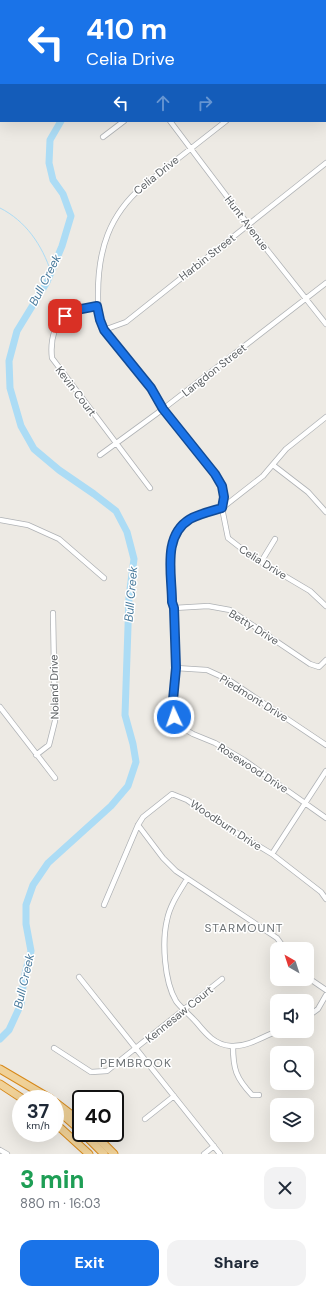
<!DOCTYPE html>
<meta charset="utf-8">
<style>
body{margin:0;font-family:"DM Sans",sans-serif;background:#f2f2f3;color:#1f2937;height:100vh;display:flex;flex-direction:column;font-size:15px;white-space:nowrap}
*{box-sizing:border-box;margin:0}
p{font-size:13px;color:#747a83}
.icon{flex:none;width:22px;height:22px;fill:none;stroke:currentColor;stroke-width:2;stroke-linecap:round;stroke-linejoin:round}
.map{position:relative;height:1154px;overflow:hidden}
.details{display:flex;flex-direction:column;background:#fff;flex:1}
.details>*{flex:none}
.top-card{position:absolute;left:0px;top:0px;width:326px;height:122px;box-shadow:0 4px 16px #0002;background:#1a73e8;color:#fff;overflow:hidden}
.needle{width:26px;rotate:321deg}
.controls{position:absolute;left:270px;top:942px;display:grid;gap:8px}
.controls a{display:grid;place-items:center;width:44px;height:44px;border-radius:8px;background:#fff;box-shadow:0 4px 16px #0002;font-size:20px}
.speed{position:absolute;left:12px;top:1090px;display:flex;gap:8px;font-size:20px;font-weight:700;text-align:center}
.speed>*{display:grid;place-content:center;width:52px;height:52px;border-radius:50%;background:#fff;box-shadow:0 4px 16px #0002;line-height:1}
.speed small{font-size:10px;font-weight:400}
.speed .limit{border:2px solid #111;border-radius:6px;background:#fff;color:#111}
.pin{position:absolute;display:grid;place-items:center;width:34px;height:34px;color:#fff;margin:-17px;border-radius:8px;box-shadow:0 2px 6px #0006}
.me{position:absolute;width:44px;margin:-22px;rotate:357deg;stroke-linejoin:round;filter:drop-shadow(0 0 3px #0008)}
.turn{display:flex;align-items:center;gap:14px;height:84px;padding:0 20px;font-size:18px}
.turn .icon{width:52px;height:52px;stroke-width:2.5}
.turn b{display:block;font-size:28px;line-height:34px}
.lanes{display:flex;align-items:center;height:38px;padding:0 20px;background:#0003;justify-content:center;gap:20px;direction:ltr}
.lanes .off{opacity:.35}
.round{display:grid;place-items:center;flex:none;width:42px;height:42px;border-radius:12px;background:#f2f2f3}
.head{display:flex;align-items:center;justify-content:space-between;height:68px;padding:0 20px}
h1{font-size:24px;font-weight:800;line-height:30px;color:#1e9e55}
.primary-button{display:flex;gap:8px;margin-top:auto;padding:8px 20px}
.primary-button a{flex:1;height:46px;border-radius:12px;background:#1a73e8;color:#fff;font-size:16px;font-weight:800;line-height:46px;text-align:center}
.primary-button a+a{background:#f2f2f3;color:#1f2937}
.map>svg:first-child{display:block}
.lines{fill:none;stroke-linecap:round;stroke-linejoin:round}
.stream{stroke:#acdcf5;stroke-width:1}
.river{stroke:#acdcf5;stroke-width:7}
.minor-casing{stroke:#afb2b5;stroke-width:6}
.highway-casing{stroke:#d7891a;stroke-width:9}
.minor{stroke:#fff;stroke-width:4.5}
.highway{stroke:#f0d197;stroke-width:7}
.rail{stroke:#b2b3b3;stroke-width:1;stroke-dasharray:1 5;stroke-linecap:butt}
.route-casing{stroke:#114b97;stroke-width:10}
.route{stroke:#1a73e8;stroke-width:7}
.labels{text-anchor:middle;stroke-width:3;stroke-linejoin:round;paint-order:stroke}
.street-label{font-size:11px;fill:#5c6063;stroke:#fff}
.water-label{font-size:12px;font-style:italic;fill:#487a9c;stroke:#fff}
.neighbourhood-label{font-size:12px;letter-spacing:1px;fill:#6d7275;stroke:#fff}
</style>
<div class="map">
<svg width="326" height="1154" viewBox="0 0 326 1154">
<rect width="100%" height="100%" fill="#edeae4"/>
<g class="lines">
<path class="stream" d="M0 208C26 221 42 245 51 272"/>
<path class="river" d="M194 1 195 0
M0 1039 9 1030 21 1004 24 978 31 951 26 924V905L33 885 48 863 111 806 128 786 136 762 133 744 125 715 129 597 134 559 127 532 116 511 94 494 59 470 34 449 21 426 10 388 9 361 17 331 47 282 62 246 71 216 63 194 53 180 49 163 50 140 61 121"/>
<defs>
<path id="minor" d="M61 1V0
M119 1V0
M279 1 280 0
M325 45 326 44
M170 121 268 251 326 324
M226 121 143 186C109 215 98 250 98 294 98 307 98 317 104 330L151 388 163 409 215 474 222 486 224 497 222 508 228 538 251 556 310 591 326 606
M103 137 124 121
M97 306C89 307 80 307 72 311 54 319 50 341 52 358L150 488
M104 330 126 322 326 163
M326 417 286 449 263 476 222 508 191 518 179 528 172 541 170 550 176 668 173 700 174 717 181 727 193 734 215 743 244 760 326 818
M100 455 163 409 326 283
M273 465 308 492 326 512
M0 520 28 525 59 539 104 578
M261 562 275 539
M174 608 208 606 230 610 310 664 319 667 326 660
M176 668 207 670 229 680 326 745
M0 707 55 778
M36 755 49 745 55 721 53 613
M138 825 163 858 176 871 277 938 285 949
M272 854 326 771
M187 879C179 892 170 905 167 920 162 941 164 981 176 1001 180 1007 191 1016 197 1023 206 1034 215 1045 231 1046 247 1047 263 1037 277 1031
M104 905 138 825 143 817 172 794 187 800 217 821 272 854 321 892 326 899
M79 977 220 1154
M307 977 326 990
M307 1017 318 1009 326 995
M233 1046C233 1069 236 1078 252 1095H259
M54 1048 91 1072 107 1071 222 979
M145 1119 174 1096
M0 1150 7 1154
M204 1154 214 1146"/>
<path id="highway" d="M0 1069 51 1099
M0 1084 23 1099
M55 1102 81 1122
M55 1108 81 1131
M55 1123 89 1154
M83 1133 104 1154
M93 1133 114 1154"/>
</defs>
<use href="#minor" class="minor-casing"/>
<use href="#highway" class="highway-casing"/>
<use href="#minor" class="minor"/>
<use href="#highway" class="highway"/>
<path class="rail" d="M19 1V0
M0 92 1 87"/>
</g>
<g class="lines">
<defs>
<path id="route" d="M65 316 71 311 97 306 100 320 104 330 151 388 163 409 215 474 222 486 224 497 222 508C212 511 199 514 190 519 162 536 172 574 172 602L174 608 176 668 173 700 174 717"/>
</defs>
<use href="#route" class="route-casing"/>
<use href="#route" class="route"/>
</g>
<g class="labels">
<g class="street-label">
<text transform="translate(156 175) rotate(-39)" y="4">Celia Drive</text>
<text transform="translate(247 223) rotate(53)" y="4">Hunt Avenue</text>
<text transform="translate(207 257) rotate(-38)" y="4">Harbin Street</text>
<text transform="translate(214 370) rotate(-38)" y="4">Langdon Street</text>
<text transform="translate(76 391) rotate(53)" y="4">Kevin Court</text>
<text transform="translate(263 562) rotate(32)" y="4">Celia Drive</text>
<text transform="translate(254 627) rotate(32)" y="4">Betty Drive</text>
<text transform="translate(54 687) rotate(-91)" y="4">Noland Drive</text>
<text transform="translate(254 698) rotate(32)" y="4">Piedmont Drive</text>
<text transform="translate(253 768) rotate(33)" y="4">Rosewood Drive</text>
<text transform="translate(226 825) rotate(33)" y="4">Woodburn Drive</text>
<text transform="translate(179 1014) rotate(-39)" y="4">Kennesaw Court</text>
</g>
<g class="water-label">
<text transform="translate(45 280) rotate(-63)" y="4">Bull Creek</text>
<text transform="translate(131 594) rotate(-85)" y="4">Bull Creek</text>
<text transform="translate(24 981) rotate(-77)" y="4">Bull Creek</text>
</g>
<g class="neighbourhood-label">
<text x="244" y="932">STARMOUNT</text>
<text x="136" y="1067">PEMBROOK</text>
</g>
</g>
</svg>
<div class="controls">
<a><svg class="needle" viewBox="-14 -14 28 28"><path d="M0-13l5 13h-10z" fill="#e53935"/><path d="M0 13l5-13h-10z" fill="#747a83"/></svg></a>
<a><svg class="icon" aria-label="sound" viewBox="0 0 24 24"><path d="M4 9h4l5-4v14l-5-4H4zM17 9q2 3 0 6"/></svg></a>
<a><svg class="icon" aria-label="search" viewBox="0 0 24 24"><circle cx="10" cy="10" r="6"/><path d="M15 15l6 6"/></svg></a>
<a><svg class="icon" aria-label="layers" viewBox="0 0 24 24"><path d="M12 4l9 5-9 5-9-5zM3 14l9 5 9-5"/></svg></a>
</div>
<div class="speed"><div>37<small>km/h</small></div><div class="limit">40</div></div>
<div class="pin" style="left:65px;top:316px;background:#d93025"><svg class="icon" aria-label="arrive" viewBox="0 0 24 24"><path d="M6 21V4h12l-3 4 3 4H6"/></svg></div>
<svg class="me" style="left:174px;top:717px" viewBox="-20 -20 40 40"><circle r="17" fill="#1a73e8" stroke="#fff" stroke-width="3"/><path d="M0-11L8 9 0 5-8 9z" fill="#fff"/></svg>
<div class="top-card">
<div class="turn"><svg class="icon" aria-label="left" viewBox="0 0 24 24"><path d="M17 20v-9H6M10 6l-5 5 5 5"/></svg><div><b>410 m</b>Celia Drive</div></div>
<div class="lanes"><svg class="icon" aria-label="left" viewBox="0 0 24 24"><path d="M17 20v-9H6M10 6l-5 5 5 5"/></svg><svg class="icon off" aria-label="ahead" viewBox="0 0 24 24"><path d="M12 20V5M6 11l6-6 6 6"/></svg><svg class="icon off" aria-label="right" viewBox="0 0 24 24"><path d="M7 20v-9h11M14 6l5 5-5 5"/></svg></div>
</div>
</div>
<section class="details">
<div class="head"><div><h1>3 min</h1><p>880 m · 16:03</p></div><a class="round"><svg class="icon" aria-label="close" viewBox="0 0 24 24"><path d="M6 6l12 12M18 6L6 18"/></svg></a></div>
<div class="primary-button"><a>Exit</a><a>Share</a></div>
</section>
